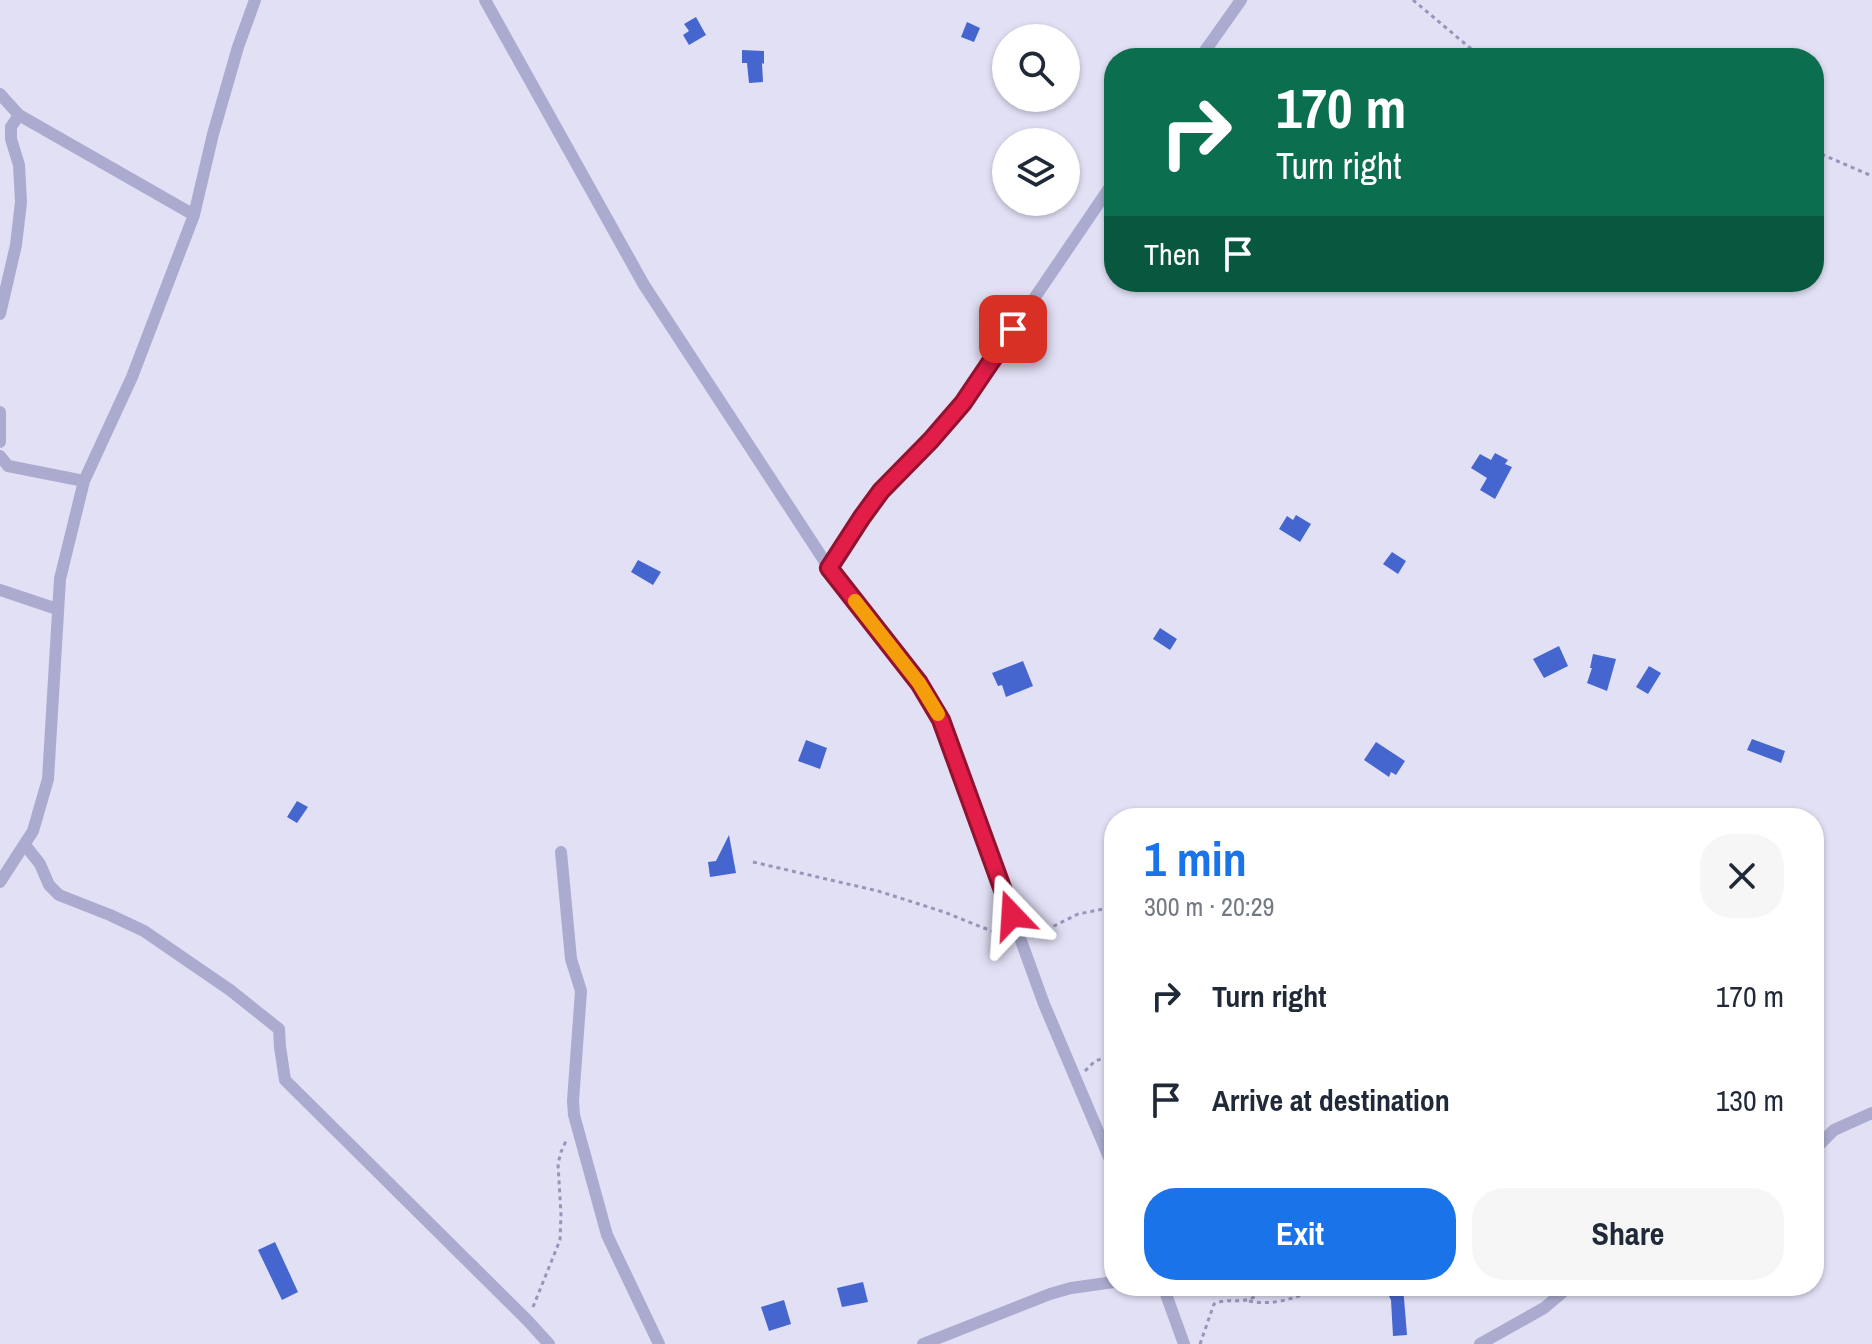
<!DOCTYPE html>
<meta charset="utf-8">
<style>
body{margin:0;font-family:"Archivo Narrow",sans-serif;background:#f6f6f7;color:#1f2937;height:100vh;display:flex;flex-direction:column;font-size:30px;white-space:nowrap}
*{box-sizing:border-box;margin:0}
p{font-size:26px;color:#747a83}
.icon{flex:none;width:44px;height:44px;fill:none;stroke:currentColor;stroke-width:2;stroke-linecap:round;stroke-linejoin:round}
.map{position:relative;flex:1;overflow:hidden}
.details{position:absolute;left:1104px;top:808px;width:720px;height:488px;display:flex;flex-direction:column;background:#fff;border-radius:32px;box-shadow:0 2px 6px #0004}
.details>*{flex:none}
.banner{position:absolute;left:1104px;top:48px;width:720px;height:244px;border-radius:32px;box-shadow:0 2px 6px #0004;background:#0b6e4f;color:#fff;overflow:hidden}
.fabs{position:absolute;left:992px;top:24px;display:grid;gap:16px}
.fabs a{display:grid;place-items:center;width:88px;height:88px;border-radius:50%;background:#fff;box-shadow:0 2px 6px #0004;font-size:40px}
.pin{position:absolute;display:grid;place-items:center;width:68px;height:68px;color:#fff;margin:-34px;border-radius:16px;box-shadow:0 4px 12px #0006}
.me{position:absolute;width:88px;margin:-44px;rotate:340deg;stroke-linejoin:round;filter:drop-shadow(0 0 6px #0008)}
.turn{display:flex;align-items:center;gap:28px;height:168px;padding:0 40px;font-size:36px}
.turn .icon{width:104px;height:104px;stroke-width:2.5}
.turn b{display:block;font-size:56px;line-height:68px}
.then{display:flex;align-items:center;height:76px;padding:0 40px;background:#0003;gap:16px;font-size:30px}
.round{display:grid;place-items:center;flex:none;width:84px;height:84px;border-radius:32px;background:#f6f6f7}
.overview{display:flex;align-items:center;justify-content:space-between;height:136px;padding:0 40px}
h1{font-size:48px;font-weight:700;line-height:60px;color:#1a73e8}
.button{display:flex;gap:16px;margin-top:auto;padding:16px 40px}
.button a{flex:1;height:92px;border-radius:32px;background:#1a73e8;color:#fff;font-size:32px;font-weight:700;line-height:92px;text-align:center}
.button a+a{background:#f6f6f7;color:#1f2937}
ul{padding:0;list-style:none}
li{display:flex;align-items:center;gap:24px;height:104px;padding:0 40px}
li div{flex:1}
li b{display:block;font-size:30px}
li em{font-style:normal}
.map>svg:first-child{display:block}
.building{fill:#4566ce}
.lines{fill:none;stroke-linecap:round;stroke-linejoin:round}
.path{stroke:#9496ba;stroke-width:3;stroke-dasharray:4 4;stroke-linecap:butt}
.minor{stroke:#aaabce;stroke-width:12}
.route-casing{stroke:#92132f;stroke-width:20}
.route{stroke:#e11d48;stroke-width:14}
.slow{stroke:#f59e0b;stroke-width:14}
</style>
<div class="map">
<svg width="1872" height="1344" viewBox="0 0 1872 1344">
<rect width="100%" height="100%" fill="#e1e0f5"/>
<path class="building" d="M696 17 706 35 689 45 683 35 689 31 684 24Z
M967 22 980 28 974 42 961 37Z
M742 50 764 51V64L762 63 763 82 749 83 747 63H742Z
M1495 453 1508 460 1505 464 1512 467 1495 499 1480 490 1487 478 1471 468 1480 454 1491 460Z
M1296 515 1311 524 1300 542 1279 529 1287 516 1293 520Z
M1392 552 1406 561 1398 574 1383 564Z
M638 560 661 572 653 585 631 572Z
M1160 628 1177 639 1170 650 1153 639Z
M1559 646 1568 666 1544 678 1533 659Z
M1593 654 1616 659 1607 691 1587 683 1592 668H1590Z
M1023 661 1033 686 1006 697 1002 685 998 686 992 673Z
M1649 666 1661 673 1648 694 1636 687Z
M1752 739 1785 751 1781 763 1747 750Z
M806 740 827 748 820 769 798 761Z
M1376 742 1405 761 1396 775 1391 772 1389 777 1364 760Z
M297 801 308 807 297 823 287 817Z
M729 835 736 873 710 877 708 862 716 861Z
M275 1242 298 1292 282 1300 258 1250Z
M863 1282 868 1302 842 1307 837 1288Z
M1400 1286H1403L1407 1335 1393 1336 1391 1300 1388 1294Z
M784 1300 791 1324 769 1331 761 1307Z"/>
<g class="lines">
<path class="path" d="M1413 0 1482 58
M1814 151 1872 176
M753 862 878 891 944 912 1004 936
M1032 937 1078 914 1114 907
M1085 1071 1095 1061 1114 1055
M1249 1301C1277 1307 1301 1295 1327 1286
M533 1307 560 1240 561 1215 558 1164 561 1152 566 1141
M1200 1344 1214 1304C1226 1298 1238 1303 1250 1299 1257 1296 1262 1291 1268 1286"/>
<path class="minor" d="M485 0 644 285 829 568 919 683 941 720 1044 1004 1114 1169
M1200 58 1241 0
M0 94 19 115 194 215
M0 314 16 245 21 202 19 165 11 139V127L19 115
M0 412V442
M0 456 8 466 84 481
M829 568 862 517 881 491 931 440 963 403 1114 181
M0 590 57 609
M25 845 40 864 49 885 59 895 110 915 144 931 230 990 279 1029 280 1047 285 1080 528 1321 549 1344
M561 852 571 959 581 991 573 1101 574 1115 607 1235 659 1344
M0 882 33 831 48 779 60 579 84 481 132 377 194 215 213 134 238 47 255 0
M1814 1150 1834 1130 1872 1113
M1163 1286 1184 1344
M923 1344 1050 1294 1071 1288 1114 1282
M1480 1344 1544 1308 1570 1286"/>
</g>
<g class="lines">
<defs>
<path id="route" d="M1012 915 941 720 919 683 829 568 862 517 881 491 931 440 963 403 1013 329"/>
</defs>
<use href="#route" class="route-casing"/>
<use href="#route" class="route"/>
<path class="slow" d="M855 601 919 683 938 714"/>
</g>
</svg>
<div class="fabs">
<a><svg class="icon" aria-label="search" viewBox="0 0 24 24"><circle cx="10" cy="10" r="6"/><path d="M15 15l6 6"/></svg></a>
<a><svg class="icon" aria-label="layers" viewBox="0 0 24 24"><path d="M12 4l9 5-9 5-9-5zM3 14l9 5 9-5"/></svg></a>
</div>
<div class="pin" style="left:1013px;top:329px;background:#d93025"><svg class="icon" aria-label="arrive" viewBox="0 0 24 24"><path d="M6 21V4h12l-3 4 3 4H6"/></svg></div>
<svg class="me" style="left:1012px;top:915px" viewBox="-20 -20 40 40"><path d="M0-17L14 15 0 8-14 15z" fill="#e11d48" stroke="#fff" stroke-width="4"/></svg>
<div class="banner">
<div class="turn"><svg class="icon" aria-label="right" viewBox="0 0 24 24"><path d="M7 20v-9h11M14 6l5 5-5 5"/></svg><div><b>170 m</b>Turn right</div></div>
<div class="then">Then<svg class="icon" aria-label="arrive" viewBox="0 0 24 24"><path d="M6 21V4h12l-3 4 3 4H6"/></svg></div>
</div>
<section class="details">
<div class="overview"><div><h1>1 min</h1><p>300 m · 20:29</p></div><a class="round"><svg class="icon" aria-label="close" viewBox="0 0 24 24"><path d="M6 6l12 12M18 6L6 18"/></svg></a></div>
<ul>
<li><svg class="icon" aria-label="right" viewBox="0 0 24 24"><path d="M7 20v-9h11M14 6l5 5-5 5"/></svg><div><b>Turn right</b></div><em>170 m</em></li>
<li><svg class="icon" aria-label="arrive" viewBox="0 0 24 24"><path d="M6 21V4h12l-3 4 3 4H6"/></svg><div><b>Arrive at destination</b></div><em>130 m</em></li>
</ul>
<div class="button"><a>Exit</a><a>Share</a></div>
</section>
</div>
